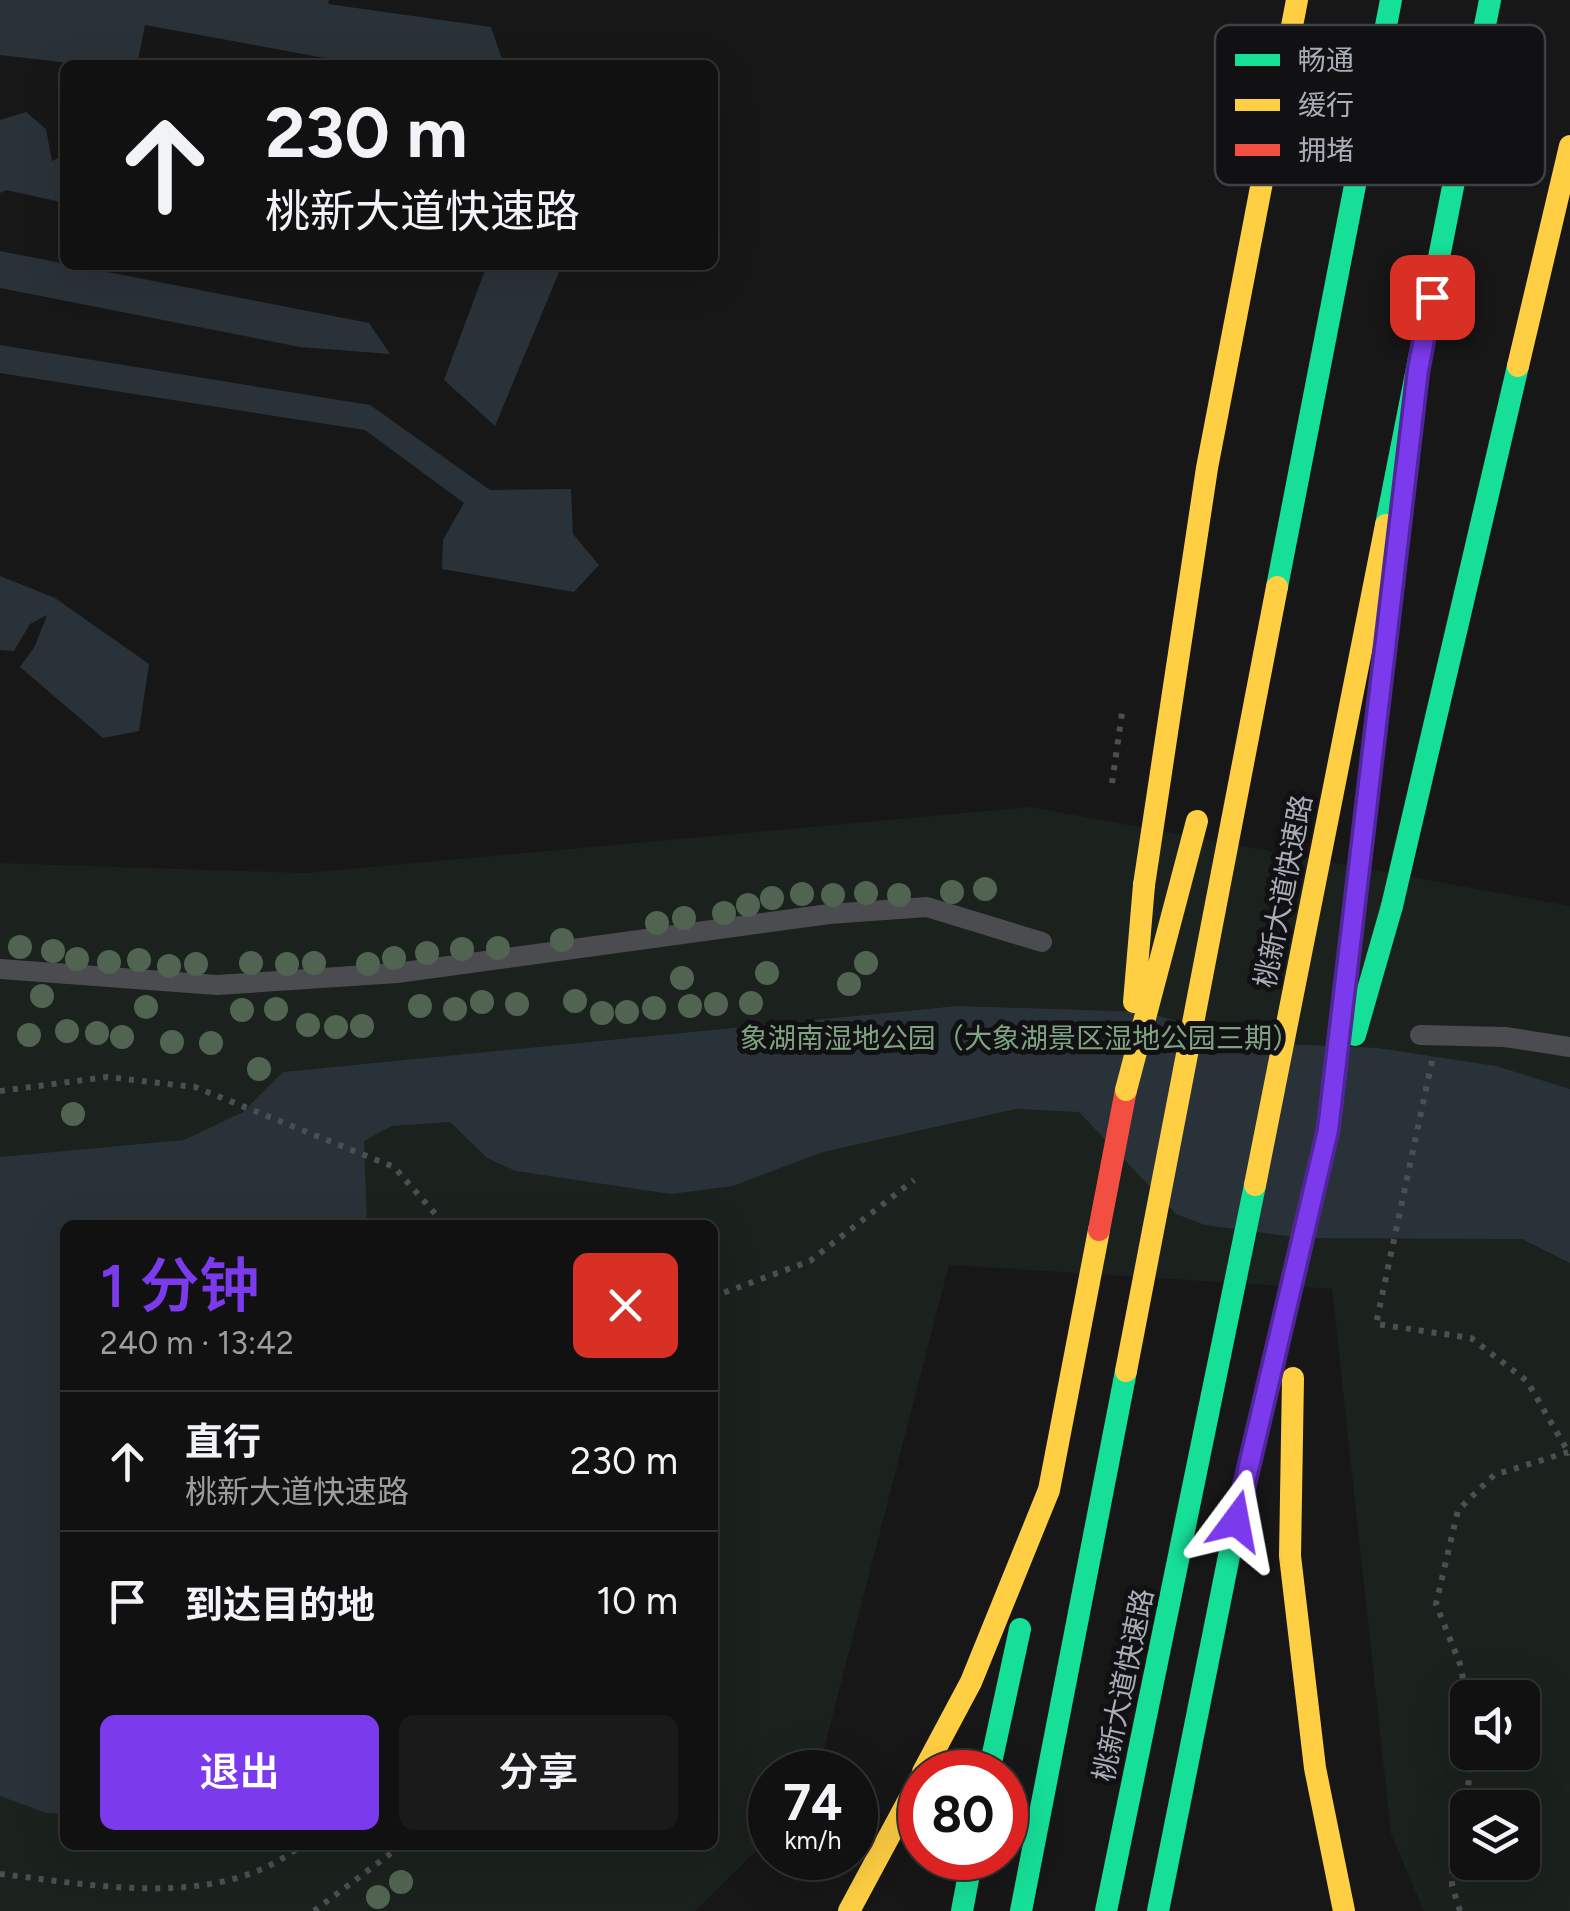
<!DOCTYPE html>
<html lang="zh">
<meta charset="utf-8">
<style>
body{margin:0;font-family:Figtree,"Noto Sans SC",sans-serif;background:#1a1a1a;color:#f1f3f6;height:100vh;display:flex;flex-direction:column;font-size:38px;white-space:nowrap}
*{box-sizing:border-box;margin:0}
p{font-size:32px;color:#9c9d9f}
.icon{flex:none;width:55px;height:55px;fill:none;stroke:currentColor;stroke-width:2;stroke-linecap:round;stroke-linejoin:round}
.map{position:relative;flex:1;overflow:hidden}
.details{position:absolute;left:60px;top:1220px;width:658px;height:630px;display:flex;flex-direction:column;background:#111;border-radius:15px;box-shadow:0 10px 40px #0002,0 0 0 2px #303131}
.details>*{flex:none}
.guide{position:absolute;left:60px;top:60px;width:658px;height:210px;border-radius:15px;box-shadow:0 10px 40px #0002,0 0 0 2px #303131;background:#111;color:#f1f3f6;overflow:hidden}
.buttons{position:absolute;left:1450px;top:1680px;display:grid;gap:20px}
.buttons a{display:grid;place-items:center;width:90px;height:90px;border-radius:15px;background:#111;box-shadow:0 10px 40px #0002,0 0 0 2px #303131;font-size:50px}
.speed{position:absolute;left:748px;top:1750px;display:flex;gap:20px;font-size:50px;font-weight:700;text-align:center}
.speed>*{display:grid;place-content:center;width:130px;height:130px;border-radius:50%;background:#111;box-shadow:0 10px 40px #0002,0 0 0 2px #303131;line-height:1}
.speed small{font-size:25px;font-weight:400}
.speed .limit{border:15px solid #d22;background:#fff;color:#111}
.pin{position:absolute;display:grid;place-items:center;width:85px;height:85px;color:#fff;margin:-42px;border-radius:20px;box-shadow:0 5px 15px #0006}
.me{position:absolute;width:110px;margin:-55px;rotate:13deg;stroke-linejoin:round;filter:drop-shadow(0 0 8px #0008)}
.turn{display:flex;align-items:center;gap:35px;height:210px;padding:0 40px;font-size:45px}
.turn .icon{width:130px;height:130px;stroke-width:2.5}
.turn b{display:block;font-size:70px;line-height:85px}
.round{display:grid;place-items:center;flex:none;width:105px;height:105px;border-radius:15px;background:#1a1a1a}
.head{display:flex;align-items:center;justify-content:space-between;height:170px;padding:0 40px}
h1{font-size:60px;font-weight:600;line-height:75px;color:#7c3aed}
.button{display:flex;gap:20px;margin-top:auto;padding:20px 40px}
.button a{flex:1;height:115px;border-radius:15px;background:#7c3aed;color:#fff;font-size:40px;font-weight:600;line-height:115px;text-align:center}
.button a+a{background:#1a1a1a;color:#f1f3f6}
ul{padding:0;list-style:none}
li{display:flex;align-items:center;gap:30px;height:140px;padding:0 40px;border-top:2px solid #303131}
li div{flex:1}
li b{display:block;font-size:38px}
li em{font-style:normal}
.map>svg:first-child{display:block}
.green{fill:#1b211c;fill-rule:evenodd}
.water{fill:#2a3239}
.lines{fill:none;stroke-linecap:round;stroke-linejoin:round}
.path{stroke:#4d4e52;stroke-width:6;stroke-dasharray:5 8;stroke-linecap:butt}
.lane{stroke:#4b4c50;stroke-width:20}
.fast{stroke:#16e098;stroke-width:22}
.slow{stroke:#ffcf43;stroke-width:22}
.jam{stroke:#f24e42;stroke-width:22}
.fast-bridge{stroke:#16e098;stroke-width:22}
.slow-bridge{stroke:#ffcf43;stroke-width:22}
.tree{fill:#506451}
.route-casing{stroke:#51269a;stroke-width:25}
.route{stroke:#7c3aed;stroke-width:18}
.labels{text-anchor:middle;stroke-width:10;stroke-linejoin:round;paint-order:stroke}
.street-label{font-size:28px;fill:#a8adb8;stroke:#111113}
.park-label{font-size:28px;fill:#7fa381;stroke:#111113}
.key{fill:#111113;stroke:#3e4045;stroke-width:2.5}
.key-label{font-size:28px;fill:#a8adb8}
</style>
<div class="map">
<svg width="1570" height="1911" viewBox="0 0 1570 1911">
<rect width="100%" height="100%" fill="#171717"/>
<path class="green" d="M1030 807 1570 906V1911H1424L1391 1834 1332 1289 949 1265 818 1772H770V1837L695 1911H0V863L305 873ZM65 1225H712V1845H65ZM1468 1698H1522V1752H1468ZM1468 1808H1522V1862H1468Z"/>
<path class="water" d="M0 0H329L328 4 491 27 504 65H363L145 25 137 65H86L0 55Z
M26 112 46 129 52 161 65 155V203L6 190 0 193V120Z
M0 251 369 323 390 354 300 347 0 288Z
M487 265H562L495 426 444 380Z
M0 345 370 405 490 490 571 489 573 534 599 565 574 592 442 569 443 540 464 503 365 430 0 373Z
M0 576 55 598 149 664 139 731 103 738 20 667 35 646 47 615 30 624 14 651 0 650Z
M958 1006 1144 1012 1258 1043 1378 1048 1496 1066 1570 1089V1263L1522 1239 1301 1238 1205 1225 1176 1214 1079 1112 1016 1109 823 1152 733 1186 671 1194 516 1171 487 1158 450 1122 392 1126 364 1141 367 1225H65V1814L46 1813 0 1796V1157L184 1140 243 1112 283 1072Z"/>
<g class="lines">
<path class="path" d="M1112 783 1123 706
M1432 1061 1376 1324 1471 1338 1527 1381 1570 1455
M0 1091 107 1077 195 1087 394 1167 445 1225
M712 1297 810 1261 914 1180
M1468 1704 1460 1664 1436 1604 1458 1510 1494 1475 1568 1452
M0 1874C96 1885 219 1911 302 1845
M314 1911 402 1845
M1460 1911 1452 1886V1839L1467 1802 1471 1752"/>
<path class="lane" d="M0 969 217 985 397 973 829 914 927 907 1042 942
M1420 1035 1505 1037 1570 1047"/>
<path class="fast" d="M1392 906 1518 366
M989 1772 1020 1629
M962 1911 972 1858
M1158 1911 1236 1521 1279 1341"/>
<path class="slow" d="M1518 366 1570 146
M1144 885 1207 468 1297 0
M1293 1378 1290 1556 1315 1768 1344 1911
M923 1772 971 1682 1049 1490 1099 1230
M849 1911 920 1779"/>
<path class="jam" d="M1099 1230 1126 1090
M1279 1341 1329 1130"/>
<path class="fast-bridge" d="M1386 525 1490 0
M1277 587 1391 0
M1355 1035 1392 906
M1329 1130 1370 775
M1021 1911 1126 1371
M1106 1911 1255 1185"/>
<path class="slow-bridge" d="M1134 1002 1144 885
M1126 1090 1197 821
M1255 1185 1386 525
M1126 1371 1277 587"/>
</g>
<g class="tree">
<circle cx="985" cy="889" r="12"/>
<circle cx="952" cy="892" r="12"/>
<circle cx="866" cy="893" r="12"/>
<circle cx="802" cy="894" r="12"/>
<circle cx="833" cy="895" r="12"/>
<circle cx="899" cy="895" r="12"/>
<circle cx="772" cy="898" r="12"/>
<circle cx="748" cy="905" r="12"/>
<circle cx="724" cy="913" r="12"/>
<circle cx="684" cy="918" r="12"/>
<circle cx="657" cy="923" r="12"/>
<circle cx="562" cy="940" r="12"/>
<circle cx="20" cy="947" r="12"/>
<circle cx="498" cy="948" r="12"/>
<circle cx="462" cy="949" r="12"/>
<circle cx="53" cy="951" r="12"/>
<circle cx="427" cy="953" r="12"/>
<circle cx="394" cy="958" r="12"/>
<circle cx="77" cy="959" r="12"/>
<circle cx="139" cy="960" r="12"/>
<circle cx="109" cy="962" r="12"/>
<circle cx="251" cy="963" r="12"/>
<circle cx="314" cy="963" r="12"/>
<circle cx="866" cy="963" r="12"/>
<circle cx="196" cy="964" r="12"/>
<circle cx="287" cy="964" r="12"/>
<circle cx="368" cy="964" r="12"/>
<circle cx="169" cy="966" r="12"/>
<circle cx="767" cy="973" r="12"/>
<circle cx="682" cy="978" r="12"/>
<circle cx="849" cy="984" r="12"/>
<circle cx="42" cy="996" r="12"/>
<circle cx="575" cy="1001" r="12"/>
<circle cx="482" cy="1002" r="12"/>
<circle cx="751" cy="1003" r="12"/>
<circle cx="517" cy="1004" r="12"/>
<circle cx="716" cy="1004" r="12"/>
<circle cx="420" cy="1006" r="12"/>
<circle cx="690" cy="1006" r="12"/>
<circle cx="146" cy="1007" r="12"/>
<circle cx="654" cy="1008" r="12"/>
<circle cx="276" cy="1009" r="12"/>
<circle cx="455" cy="1009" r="12"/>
<circle cx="242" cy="1010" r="12"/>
<circle cx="627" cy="1012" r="12"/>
<circle cx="602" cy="1013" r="12"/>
<circle cx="308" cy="1025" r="12"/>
<circle cx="362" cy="1026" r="12"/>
<circle cx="336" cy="1027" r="12"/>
<circle cx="67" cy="1031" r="12"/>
<circle cx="97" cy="1033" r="12"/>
<circle cx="29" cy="1035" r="12"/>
<circle cx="122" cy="1037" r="12"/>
<circle cx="172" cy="1042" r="12"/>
<circle cx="211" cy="1043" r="12"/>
<circle cx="259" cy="1069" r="12"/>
<circle cx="73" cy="1114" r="12"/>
<circle cx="401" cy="1882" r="12"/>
<circle cx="378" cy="1897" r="12"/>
</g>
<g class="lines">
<defs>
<path id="route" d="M1236 1521 1328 1130 1418 370 1432 297"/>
</defs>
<use href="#route" class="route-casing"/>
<use href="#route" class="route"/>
</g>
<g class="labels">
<g class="street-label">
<text transform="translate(1283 891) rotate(-79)" y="10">桃新大道快速路</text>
<text transform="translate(1123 1685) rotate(-78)" y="10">桃新大道快速路</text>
</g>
<g class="park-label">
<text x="1020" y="1048">象湖南湿地公园（大象湖景区湿地公园三期）</text>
</g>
</g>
<rect x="1215" y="25" width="330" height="160" rx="15" class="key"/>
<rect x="1235" y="54" width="45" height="12" fill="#16e098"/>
<rect x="1235" y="99" width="45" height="12" fill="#ffcf43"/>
<rect x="1235" y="144" width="45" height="12" fill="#f24e42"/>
<g class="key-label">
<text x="1298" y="70">畅通</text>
<text x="1298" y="115">缓行</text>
<text x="1298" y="160">拥堵</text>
</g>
</svg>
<div class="buttons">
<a><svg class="icon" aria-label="sound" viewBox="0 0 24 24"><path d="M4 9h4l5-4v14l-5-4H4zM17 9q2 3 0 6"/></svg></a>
<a><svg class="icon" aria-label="layers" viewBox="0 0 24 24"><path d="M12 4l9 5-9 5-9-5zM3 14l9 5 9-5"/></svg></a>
</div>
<div class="speed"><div>74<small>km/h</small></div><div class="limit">80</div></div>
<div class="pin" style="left:1432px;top:297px;background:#d93025"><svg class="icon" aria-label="arrive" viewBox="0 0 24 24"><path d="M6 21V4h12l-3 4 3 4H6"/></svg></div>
<svg class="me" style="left:1236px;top:1521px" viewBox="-20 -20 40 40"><path d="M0-17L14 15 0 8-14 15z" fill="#7c3aed" stroke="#fff" stroke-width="4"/></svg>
<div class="guide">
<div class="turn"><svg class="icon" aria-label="ahead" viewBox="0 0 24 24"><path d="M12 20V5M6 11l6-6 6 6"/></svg><div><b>230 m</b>桃新大道快速路</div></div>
</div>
<section class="details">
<div class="head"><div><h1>1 分钟</h1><p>240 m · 13:42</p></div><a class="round" style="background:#d93025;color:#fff"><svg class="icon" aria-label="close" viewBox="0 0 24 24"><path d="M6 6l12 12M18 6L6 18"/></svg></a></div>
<ul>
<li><svg class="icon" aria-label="ahead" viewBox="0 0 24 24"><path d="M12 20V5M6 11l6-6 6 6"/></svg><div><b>直行</b><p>桃新大道快速路</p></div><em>230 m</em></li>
<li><svg class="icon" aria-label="arrive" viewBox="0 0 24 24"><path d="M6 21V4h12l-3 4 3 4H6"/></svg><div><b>到达目的地</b></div><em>10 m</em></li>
</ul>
<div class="button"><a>退出</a><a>分享</a></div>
</section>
</div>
